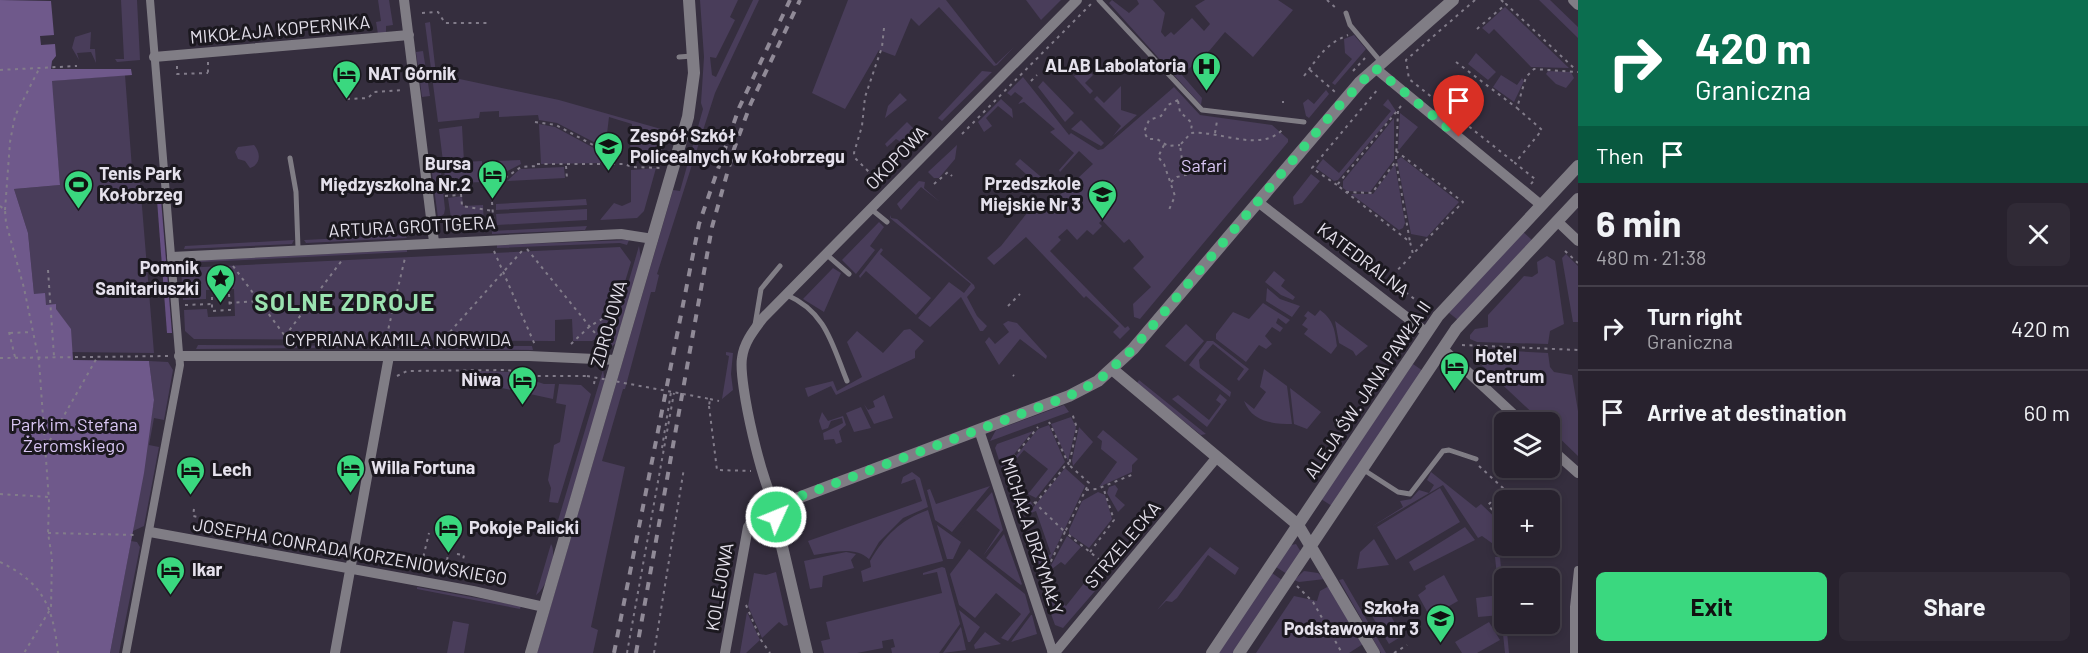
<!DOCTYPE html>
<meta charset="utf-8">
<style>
body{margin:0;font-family:Barlow,sans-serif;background:#302a36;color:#f1f3f6;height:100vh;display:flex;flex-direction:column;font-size:22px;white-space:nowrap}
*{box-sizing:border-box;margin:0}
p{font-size:20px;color:#a5a4aa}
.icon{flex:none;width:33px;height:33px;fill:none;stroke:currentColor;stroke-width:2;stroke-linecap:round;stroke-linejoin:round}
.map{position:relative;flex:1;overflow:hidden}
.panel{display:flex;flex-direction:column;background:#28222e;width:510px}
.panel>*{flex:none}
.top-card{background:#0b6e4f;color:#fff;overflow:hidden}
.fabs{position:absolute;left:1494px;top:412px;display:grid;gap:12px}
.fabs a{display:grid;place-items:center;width:66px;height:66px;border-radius:9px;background:#28222e;box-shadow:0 3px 9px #0003,0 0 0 2px #443f4a;font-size:30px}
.pin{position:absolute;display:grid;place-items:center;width:51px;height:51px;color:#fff;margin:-62px -26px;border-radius:50% 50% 50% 0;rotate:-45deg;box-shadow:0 0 6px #0007}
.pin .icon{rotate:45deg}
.me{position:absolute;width:66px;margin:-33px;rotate:46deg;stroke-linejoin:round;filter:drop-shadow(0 0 4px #0008)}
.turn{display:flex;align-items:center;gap:21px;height:126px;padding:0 18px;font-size:27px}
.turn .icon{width:78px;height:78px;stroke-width:2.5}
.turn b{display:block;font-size:42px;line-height:51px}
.then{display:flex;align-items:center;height:57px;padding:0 18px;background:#0003;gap:12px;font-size:22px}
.round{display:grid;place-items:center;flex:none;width:63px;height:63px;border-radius:9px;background:#302a36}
.overview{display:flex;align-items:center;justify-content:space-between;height:102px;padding:0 18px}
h1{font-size:36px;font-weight:700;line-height:45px}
.action{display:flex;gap:12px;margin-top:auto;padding:12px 18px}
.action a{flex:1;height:69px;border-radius:9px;background:#3ad87f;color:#111;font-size:24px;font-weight:700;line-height:69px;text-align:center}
.action a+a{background:#302a36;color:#f1f3f6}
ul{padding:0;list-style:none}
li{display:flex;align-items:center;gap:18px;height:84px;padding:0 18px;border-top:2px solid #443f4a}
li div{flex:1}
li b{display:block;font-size:22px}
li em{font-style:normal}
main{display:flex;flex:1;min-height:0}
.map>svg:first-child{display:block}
.green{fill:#493d5a}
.forest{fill:#6f598b}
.water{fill:#665082}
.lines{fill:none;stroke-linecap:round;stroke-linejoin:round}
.path{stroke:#827c8a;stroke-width:2;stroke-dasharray:3 4.5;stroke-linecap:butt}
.service{stroke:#807d85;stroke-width:5}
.pedestrian{stroke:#807d85;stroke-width:8}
.minor{stroke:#807d85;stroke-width:10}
.tertiary{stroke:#807d85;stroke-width:12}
.rail{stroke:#908a97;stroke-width:4;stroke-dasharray:8 8;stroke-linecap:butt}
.path-bridge{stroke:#827c8a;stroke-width:2;stroke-dasharray:3 4.5;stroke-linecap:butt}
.route{stroke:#3ad87f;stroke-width:10;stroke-dasharray:0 18}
.labels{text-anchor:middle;stroke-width:6;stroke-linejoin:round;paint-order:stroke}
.street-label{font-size:18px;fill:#e5e1ec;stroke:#1b181f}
.poi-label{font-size:18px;font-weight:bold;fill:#e5e1ec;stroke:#1b181f;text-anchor:start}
.park-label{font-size:18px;fill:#dac7f5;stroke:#1b181f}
.district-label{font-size:24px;font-weight:bold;letter-spacing:1.5px;fill:#9ae2b0;stroke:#1b181f}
</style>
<main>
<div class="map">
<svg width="1578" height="653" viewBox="0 0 1578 653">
<rect width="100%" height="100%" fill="#352e3e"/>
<path class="green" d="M121 0H137L140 60 117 62 115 59H124Z
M378 0H389L393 25 386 26V34H378L376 22 381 21Z
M700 0H738L730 17 735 20 716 58 710 57 712 75 716 77 753 0H759L715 93 657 274 659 275 655 292H651L625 389H623L602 461 625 467 591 627 598 630 593 653H537L673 190 680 191 703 109 701 103 704 57Z
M848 0H946L996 64 1014 47 997 65 994 66 939 7 919 26 911 18 895 56 879 50 845 109 812 93Z
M1026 0H1061L1041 20Z
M1112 0 1129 13 1139 4 1137 0H1153L1165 13 1161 32 1165 37 1171 32 1174 35 1192 18 1204 31 1210 24 1195 6 1205 0H1278L1293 10 1253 57 1225 32 1210 50 1182 75 1202 98 1201 105 1109 3Z
M1539 0H1550L1578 27V38Z
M1505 7 1569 68 1531 67 1494 29 1489 34 1482 28Z
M430 22 436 74 559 100 668 131 661 153 634 155 630 149 632 124 609 117 606 142 611 151 557 123 539 120 538 115 499 117V111L480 112 479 118 438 122 425 23Z
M91 32 90 49H95L96 63 91 52 77 53 79 60 72 48 75 37Z
M1354 35 1366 49 1335 85 1332 83 1352 59 1345 53 1344 39Z
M423 51 430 96 422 97 416 52Z
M1476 53 1496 72 1488 80 1468 64Z
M1061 62 1074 76 1086 69 1093 75 1085 83 1093 91 1090 94Z
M982 71 992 72 942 121 938 118Z
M1548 71 1571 72 1574 78 1566 88 1556 84 1546 74Z
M125 75 133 182H140L154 353 65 352 46 305 34 294 28 233 14 189 60 185 51 81Z
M1501 75 1517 85 1522 78 1524 81 1514 102 1493 87Z
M1023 77 1069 135 1071 133 1098 150 1103 149 1174 87 1200 115 1272 125 1288 139V142L1140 319 1134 317 1133 304 1151 287 1133 268 1144 257 1129 239 1124 243 1102 220 1099 223 1102 226 1093 235 1087 230 1077 240 1067 229 1058 237 1061 240 1050 251 1125 328 1128 326 1130 329 1120 339 1113 332 1119 326 1086 296 1084 298 1026 237 994 265 987 258 1001 246 1038 199 1047 207 1093 164 1079 151 1060 172 1059 170 1074 153 1050 132 1055 129 1024 102 1018 104 1023 98 1015 92 1011 96 1007 93Z
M1043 81 1074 113 1065 122 1038 87Z
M1121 86V110L1137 115 1113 136 1121 126 1094 99 1097 96 1104 103Z
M1326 90 1329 94 1309 118 1306 116 1303 103 1308 99 1314 104Z
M900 93 907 100 885 118 888 106Z
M1001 99 1012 109 1013 118 998 106 986 118 992 126 984 132 978 122Z
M1388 99 1396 111 1338 180 1334 181 1316 168 1323 159 1339 173 1391 111 1383 105Z
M1400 113 1418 127 1399 150 1398 149Z
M1394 118V160L1370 192 1347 191 1343 188V181Z
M1081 120 1104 143 1101 146 1071 129Z
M907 122 915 130 910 135 917 146 914 150 896 139 887 147 885 144Z
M539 124 555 127 605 154V163L541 164Z
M462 126 464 162 482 161 483 182 459 183 460 192 447 194 439 129Z
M254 145C261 153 261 164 250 168L245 161 238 159 235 152 238 147Z
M957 145 955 159 939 178H934L928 172Z
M1401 157 1459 202 1427 237 1411 234 1397 160Z
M1020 159 1047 182 1037 184 1015 164Z
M520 160 521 164 496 177V181L494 161Z
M1395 164 1405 223 1403 228 1399 230 1351 194H1373Z
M564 167 565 178 507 181 520 169Z
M656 168 644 211 637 218 600 220 614 203 622 206 631 202V170Z
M441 172 445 209 444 214 438 218 432 173Z
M1311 174 1320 181 1302 203 1294 205 1293 197Z
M919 181 925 182 924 188 940 202 921 187 901 210 897 204Z
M462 196 463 206 483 205 484 225H452L448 198Z
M586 199 587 205 496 210V204Z
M587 209V220L497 225 496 214Z
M891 215V218L897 219 974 285 975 288 967 297 977 316 987 326 983 331H980L961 297 930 327 918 318 949 282 964 293 971 284 890 218Z
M879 222 884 227 870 246 875 250 856 274 842 260Z
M587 226 585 230 492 234V231Z
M1522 231 1532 240 1458 320 1448 312Z
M405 235 407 238 306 243 304 240Z
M294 240 292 244 184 249 185 246Z
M629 240 627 245 620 243 497 248V245Z
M639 246 641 259 616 343 609 349Z
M620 247 631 262 610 331 592 341H573L572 319 555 320V341L194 339 185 331 184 310 207 309 208 317 235 316 234 289 206 290V299L183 300 181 268Z
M881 248 883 250 880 254 931 298 916 315 866 271 860 278 859 276Z
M407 250V252L182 263 186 261Z
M1566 254 1578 266V322H1573L1562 258Z
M1547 256 1555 261 1564 324 1550 331 1548 344 1477 342 1470 339V335L1475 329 1488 327V315L1524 276 1532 277 1538 273 1537 262Z
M833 268 841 273 824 312 803 299Z
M1274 271 1285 280 1281 286 1295 297 1293 300 1281 295 1265 282Z
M1267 288 1280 299 1300 306 1292 317 1266 301Z
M1263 303 1290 320 1286 324 1278 318 1276 323 1283 328 1280 332 1272 327 1265 336 1272 344 1266 349 1259 345 1246 362 1216 339V334L1233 312 1249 319Z
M1320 310C1334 320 1335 331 1337 346L1331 354 1304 334 1308 329 1302 325 1307 318 1304 316 1308 311 1315 316Z
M1008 321 1017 323 1047 356 1046 359 1020 339 999 365 985 342 989 337 995 344 1009 332 1003 324Z
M1335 321 1368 346 1356 356 1353 351 1339 343Z
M1186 324 1204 341 1185 362 1165 346Z
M910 329 924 341 915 351V358L836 395 831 386 808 397 805 388 833 381 837 391 862 377 847 342 857 331 883 353 904 330Z
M1207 341H1213L1249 369 1239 381 1237 379 1244 369 1213 344 1199 360 1200 368 1231 392 1230 397 1189 365Z
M198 345 408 346 409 347 196 349Z
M422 346H532L533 350 420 349Z
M1478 349 1548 353 1550 367 1554 372 1572 375 1578 411V456L1550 429V423H1543L1475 359 1474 354Z
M726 352 733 353 731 374 733 390 722 399 729 356 726 355Z
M149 361 168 362 173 370 164 420 154 418 149 445 159 447 144 526 133 531 154 400Z
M1413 364 1423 371 1332 506 1321 499Z
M1264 369 1287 386 1292 424C1273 424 1252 422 1244 401L1254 409 1266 392 1260 387Z
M603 370 605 383 561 530 554 534Z
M484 371 509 372 544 384H555L553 399 497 387 494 376 473 375V372Z
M1139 380 1206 434 1201 435 1140 386 1137 383Z
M559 384 581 385 591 394 558 503 549 502 551 488 548 480 554 445 560 442 566 405 556 403Z
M1290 388 1321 412 1307 429 1294 424Z
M1220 394 1227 400 1207 427 1172 399 1178 395 1209 420 1221 404 1216 400Z
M884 395 893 418 874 424 864 404 868 410 875 407 873 401Z
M1064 405 1069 412 990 441 996 430Z
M861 407 871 428 854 432 846 413Z
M822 412 828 421 843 416 846 425 839 431 842 442 836 444 834 439 824 440 823 433 843 423 842 418 831 421 828 428 822 430 819 421Z
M1071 417 1076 427 1068 461 1051 424Z
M1049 425 1065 462 1036 498 1028 494 1048 469 1024 450 1004 474 1003 472 1038 429Z
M1079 427 1093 442 1073 466 1072 460Z
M1103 430 1138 459 1132 465V472L1099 487 1117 462 1101 449 1102 441 1097 437Z
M1033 431 1002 469 995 448 997 444Z
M1065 468 1085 486 1042 577H1039L1033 562 1051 554 1036 511 1028 514Z
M912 472 920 478 928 507 903 518 879 542 869 559C855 546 834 552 814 555L808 541 922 501 915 479 901 484 903 477Z
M1431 472 1476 508 1481 504 1504 526V542L1496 546 1482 536 1478 538 1443 485 1371 527 1403 507 1400 501 1411 499 1419 490 1429 493 1434 485 1427 480Z
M1115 485 1118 489 1115 496 1125 505 1118 512 1107 493 1109 487Z
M990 486 952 532 935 520 927 490 930 489 936 504Z
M1440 488 1460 522 1396 560 1377 527Z
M1014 489 1031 502 1033 506 1024 514 1023 508 1016 510 1010 493Z
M992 492 1003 530 983 556 1000 530 976 510 955 534Z
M1098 492 1105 495 1112 519 1089 548 1069 534V530L1082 501Z
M928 510 943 561 863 582 861 571 871 567 870 561C885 536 900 520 928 510Z
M937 525 961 542 953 559H947Z
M1465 527 1475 540 1414 571 1409 562Z
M1004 534 1022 584 1021 585 986 558Z
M1067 536 1081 547 1065 565 1061 562 1047 573Z
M1374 539 1389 565 1357 569 1360 552Z
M131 541 137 542 140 547 119 653H110Z
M551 544C558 555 547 588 536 595Z
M1296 544 1301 552 1287 574 1276 567 1291 545Z
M1210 547 1239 568 1235 575 1208 555 1177 598 1172 602 1166 601 1157 610Z
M969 549 1025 594 1030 612 1008 641 1001 638 1021 614 996 593 975 618 959 605 950 574Z
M846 552 856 554 851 560 854 568 823 576 822 587 810 589 804 561Z
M1495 557H1500L1509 653H1505L1501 615 1478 617 1476 598 1499 595Z
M942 567 945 568 960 624 939 653H892L891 648 895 647 893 639 882 641 883 648 857 653H824L821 641 830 639 826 622 942 593 937 572 923 575V573Z
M1304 571 1318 573 1325 579 1299 582 1294 580Z
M776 572 788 625 784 626 779 622 762 638 748 606 754 573 766 575Z
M1272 573 1282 580 1233 653H1218Z
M1444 575 1458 601 1430 617 1418 595 1426 589 1425 586Z
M1343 579 1386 653H1381L1339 580Z
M1085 582 1095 591 1063 628 1055 625 1047 603 1053 596 1066 606Z
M1329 586 1363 644 1349 653H1256L1294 596 1317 601 1320 591Z
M417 587 521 606 520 609 417 589Z
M1386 607 1402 636 1389 644 1372 616Z
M959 610 980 627 970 642H968Z
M747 612 760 640 746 653H740Z
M1032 615 1037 634 1011 642 1031 615Z
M453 621 469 624 464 653H447Z
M1489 622 1500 640 1477 653H1462L1455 642Z
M961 627 966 650 943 653 960 628Z
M985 632 1001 644 975 649 974 645Z"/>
<path class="forest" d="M0 0 51 1 54 35 40 36 41 45 55 44 56 56 52 61 51 69H131L132 75 52 81 60 185 14 189 28 233 34 294 45 293 46 305 56 304V309L71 329 73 360 149 361 154 400 144 473 110 653H0Z"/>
<path class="water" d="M161 199 172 333H167L157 200Z"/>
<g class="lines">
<path class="path" d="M1327 0 1338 10
M1475 0 1406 60 1409 79 1515 163
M1501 0 1506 4
M422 13 438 12 445 23H490
M884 28 882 47 865 97 862 126 854 153 855 158 870 173 885 178
M1477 29 1506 4 1576 70
M208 62V77
M1456 62 1517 108
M177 66V74L208 73
M0 70 77 66
M1310 70 1335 92
M1353 71 1365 58
M1304 76C1318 58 1325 44 1348 35
M1031 81 1037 75
M347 99 368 98 374 92 404 90
M1178 100 1168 105 1161 116 1149 120 1144 132 1148 139H1157L1168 146 1180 145
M1178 101 1180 112 1192 123 1191 131
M1282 102H1284
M1401 106 1337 185 1410 242 1413 254 1389 279 1422 305
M1398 111 1396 161 1410 242
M535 122 556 125 608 153 609 171
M1215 133 1217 121
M962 134 1091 4
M1164 145 1158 157 1164 164 1175 196 1168 212
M1396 151 1463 202 1413 254
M537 164H624L632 167 660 168
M566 166 567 178
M499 182 521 167 537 166
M1171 182 1177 177 1189 174 1182 160 1180 145 1191 133C1219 130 1262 154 1284 128
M934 184 948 172 952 176
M1531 184 1535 179 1515 163 1542 130 1517 108 1526 77 1534 69 1578 72
M1337 185 1312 168 1378 89
M375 191 417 189
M1346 192 1372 193 1396 161
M461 194 462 206 493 211
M445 196 460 195
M492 202 494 228
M0 206 5 210 6 223 24 288 39 361 49 501 48 533 52 558 51 608 24 653
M5 210 10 142 15 116 40 67
M527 249 603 343
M494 251 535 345
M1565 251 1578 263
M233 266 285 336V342
M48 270 54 356
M229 294 230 310 212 311V295Z
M229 303 259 301
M185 305 212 304
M1008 306 1020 294
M9 332 15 357
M10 333 31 332
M285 336 343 259
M385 343 405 258
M440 343 522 251
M571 344 590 326 619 309
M1462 345 1578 350
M0 358 168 356
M1013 375 1014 376
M397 376 407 371 507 370 537 376H587
M594 384 595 378
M710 399 719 401
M709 406 717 470 751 471
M46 447 98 356
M662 448 671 392
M1479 466 1504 489 1488 505 1504 523
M1004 469 1038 427
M1086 490 1097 489 1134 474
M0 494 48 497
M1034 502 1065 532 1089 483 1069 465 1077 428 1072 413
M194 509 193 516 198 517
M1024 514C1031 511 1057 476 1065 466L1069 465 1049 422
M48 533 138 535
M1090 552 1114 520 1103 487
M457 554 464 555 459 578
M0 562C44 583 53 608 58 653
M420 571 429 533
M445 575 448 554
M1041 582 1065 532 1111 569
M1297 586 1313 602 1342 653
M746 605 761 640 770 653
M627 653 674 393
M654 653 684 468
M1394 653 1407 645"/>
<path class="service" d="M1099 0 1202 110 1304 122
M1346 13 1350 25 1381 62
M679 57 692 56
M290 158 296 192 298 248
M871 209 887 222
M826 254 849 274
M787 295C826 312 832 344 847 381
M755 325 761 289 780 266
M1367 472 1398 492 1410 494 1443 451 1449 450 1476 459"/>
<path class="pedestrian" d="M126 653 180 365 150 0
M1574 653V607L1578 570"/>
<path class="minor" d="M404 0 434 242
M1573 0 1578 5
M154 57 409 35
M1375 68 1541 205
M1258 202 1427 333
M1557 221 1578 241
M172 257 621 234 653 239
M1443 349 1523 423
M179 356H529L617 360
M979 430 1053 653
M1550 448 1578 473
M150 532 473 591 544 607
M1052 651 1058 649 1217 457
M335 653 389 356
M725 653 748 527 754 519 778 509C763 491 738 382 742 358 744 342 754 330 763 318L1077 0"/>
<path class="tertiary" d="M1112 369 1298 525 1374 653
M531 653 688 117 694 73 689 0
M807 653 776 521 777 511 782 504 1069 396 1098 381 1133 349 1360 82 1453 0
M1212 653 1438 316 1578 166
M1239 653 1456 329 1578 199"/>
<path class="rail" d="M614 653 699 224 739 108 790 0
M636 653 712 227 734 149 751 103 800 0"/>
<path class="path-bridge" d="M587 376 710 399 709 406"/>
</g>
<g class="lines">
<path class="route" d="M776 517 780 507 793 499 1069 396 1098 381 1133 349 1336 109 1375 68 1459 137"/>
</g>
<defs>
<symbol id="hospital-pin" viewBox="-11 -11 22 30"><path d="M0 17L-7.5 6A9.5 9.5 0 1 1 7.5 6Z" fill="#3ad87f" stroke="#1b181f"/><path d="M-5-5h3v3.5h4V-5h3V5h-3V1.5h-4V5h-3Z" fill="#111"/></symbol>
<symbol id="hotel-pin" viewBox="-11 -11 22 30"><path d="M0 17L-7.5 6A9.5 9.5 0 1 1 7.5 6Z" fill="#3ad87f" stroke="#1b181f"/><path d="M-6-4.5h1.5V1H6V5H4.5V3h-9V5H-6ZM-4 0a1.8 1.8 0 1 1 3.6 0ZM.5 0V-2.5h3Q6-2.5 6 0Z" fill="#111"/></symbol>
<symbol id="university-pin" viewBox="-11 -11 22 30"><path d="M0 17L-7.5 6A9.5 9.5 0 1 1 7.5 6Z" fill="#3ad87f" stroke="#1b181f"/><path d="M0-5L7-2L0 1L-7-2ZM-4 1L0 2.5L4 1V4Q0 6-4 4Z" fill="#111"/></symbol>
<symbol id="stadium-pin" viewBox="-11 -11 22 30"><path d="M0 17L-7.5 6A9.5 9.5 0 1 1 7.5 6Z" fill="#3ad87f" stroke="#1b181f"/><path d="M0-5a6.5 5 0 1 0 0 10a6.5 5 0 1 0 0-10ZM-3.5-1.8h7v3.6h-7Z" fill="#111"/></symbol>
<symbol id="school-pin" viewBox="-11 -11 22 30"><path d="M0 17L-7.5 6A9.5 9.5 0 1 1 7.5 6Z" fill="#3ad87f" stroke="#1b181f"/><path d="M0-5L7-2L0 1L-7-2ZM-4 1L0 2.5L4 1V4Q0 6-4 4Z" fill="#111"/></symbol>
<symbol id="sight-pin" viewBox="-11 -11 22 30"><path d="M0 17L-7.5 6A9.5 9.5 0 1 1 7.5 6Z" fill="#3ad87f" stroke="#1b181f"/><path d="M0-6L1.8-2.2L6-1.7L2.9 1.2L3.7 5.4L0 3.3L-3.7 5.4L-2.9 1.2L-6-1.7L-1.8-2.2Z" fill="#111"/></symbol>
</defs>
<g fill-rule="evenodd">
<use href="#hospital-pin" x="1190" y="50" width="33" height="45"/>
<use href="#hotel-pin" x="330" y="58" width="33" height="45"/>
<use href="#university-pin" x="592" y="130" width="33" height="45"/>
<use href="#hotel-pin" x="476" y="158" width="33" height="45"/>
<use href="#stadium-pin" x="62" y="168" width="33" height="45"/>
<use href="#school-pin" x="1086" y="178" width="33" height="45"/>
<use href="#sight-pin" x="204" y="262" width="33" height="45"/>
<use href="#hotel-pin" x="1438" y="350" width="33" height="45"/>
<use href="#hotel-pin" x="506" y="364" width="33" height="45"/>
<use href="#hotel-pin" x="334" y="452" width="33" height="45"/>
<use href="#hotel-pin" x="174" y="454" width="33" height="45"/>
<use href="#hotel-pin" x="432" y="512" width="33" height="45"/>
<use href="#hotel-pin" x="154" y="554" width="33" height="45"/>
<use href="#school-pin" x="1424" y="602" width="33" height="45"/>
</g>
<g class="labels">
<g class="street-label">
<text transform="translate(280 30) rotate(-5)" y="6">MIKOŁAJA KOPERNIKA</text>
<text transform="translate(897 158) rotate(-46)" y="6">OKOPOWA</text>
<text transform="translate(412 227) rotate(-3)" y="6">ARTURA GROTTGERA</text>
<text transform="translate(1363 260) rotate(37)" y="6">KATEDRALNA</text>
<text transform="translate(609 324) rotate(-74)" y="6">ZDROJOWA</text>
<text x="398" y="346">CYPRIANA KAMILA NORWIDA</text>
<text transform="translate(1368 390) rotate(-56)" y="6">ALEJA ŚW. JANA PAWŁA II</text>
<text transform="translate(1032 536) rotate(72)" y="6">MICHAŁA DRZYMAŁY</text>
<text transform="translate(1123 545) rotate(-50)" y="6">STRZELECKA</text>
<text transform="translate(350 552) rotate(10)" y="6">JOSEPHA CONRADA KORZENIOWSKIEGO</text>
<text transform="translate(720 587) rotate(-80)" y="6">KOLEJOWA</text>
</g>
<g class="poi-label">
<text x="1186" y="72" text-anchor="end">ALAB Labolatoria</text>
<text x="368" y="80">NAT Górnik</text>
<text x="630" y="142">Zespół Szkół<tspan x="630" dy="21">Policealnych w Kołobrzegu</tspan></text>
<text x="471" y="170" text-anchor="end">Bursa<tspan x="471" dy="21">Międzyszkolna Nr.2</tspan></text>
<text x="99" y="180">Tenis Park<tspan x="99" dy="21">Kołobrzeg</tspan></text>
<text x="1081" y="190" text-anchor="end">Przedszkole<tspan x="1081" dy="21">Miejskie Nr 3</tspan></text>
<text x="199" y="274" text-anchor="end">Pomnik<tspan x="199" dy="21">Sanitariuszki</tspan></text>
<text x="1475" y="362">Hotel<tspan x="1475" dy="21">Centrum</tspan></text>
<text x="501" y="386" text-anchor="end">Niwa</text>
<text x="371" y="474">Willa Fortuna</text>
<text x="212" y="476">Lech</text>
<text x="469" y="534">Pokoje Palicki</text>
<text x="192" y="576">Ikar</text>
<text x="1419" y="614" text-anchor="end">Szkoła<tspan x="1419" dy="21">Podstawowa nr 3</tspan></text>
</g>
<g class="park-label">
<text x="1204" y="172">Safari</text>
<text x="74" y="431">Park im. Stefana<tspan x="74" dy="21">Żeromskiego</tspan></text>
</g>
<g class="district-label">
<text x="345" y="311">SOLNE ZDROJE</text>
</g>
</g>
</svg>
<div class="fabs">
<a><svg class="icon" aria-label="layers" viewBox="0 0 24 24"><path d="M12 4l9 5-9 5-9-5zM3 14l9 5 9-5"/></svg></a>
<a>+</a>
<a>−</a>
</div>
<div class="pin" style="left:1459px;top:137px;background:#d93025"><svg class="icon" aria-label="arrive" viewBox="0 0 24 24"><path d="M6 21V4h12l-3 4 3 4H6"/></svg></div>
<svg class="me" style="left:776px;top:517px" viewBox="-20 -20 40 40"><circle r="17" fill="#3ad87f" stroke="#fff" stroke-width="3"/><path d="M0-11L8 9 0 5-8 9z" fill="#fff"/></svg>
</div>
<section class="panel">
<div class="top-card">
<div class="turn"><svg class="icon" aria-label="right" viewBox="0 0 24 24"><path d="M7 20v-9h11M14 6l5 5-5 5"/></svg><div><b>420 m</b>Graniczna</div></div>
<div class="then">Then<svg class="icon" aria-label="arrive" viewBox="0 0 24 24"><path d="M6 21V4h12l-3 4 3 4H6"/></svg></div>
</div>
<div class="overview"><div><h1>6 min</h1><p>480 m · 21:38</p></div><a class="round"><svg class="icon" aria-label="close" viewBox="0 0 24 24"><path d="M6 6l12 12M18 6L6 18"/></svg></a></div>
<ul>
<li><svg class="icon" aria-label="right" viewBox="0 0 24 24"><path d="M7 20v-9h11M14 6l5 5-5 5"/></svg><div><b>Turn right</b><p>Graniczna</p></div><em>420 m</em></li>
<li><svg class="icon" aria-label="arrive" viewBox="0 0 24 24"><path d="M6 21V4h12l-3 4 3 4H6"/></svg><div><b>Arrive at destination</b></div><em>60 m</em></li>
</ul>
<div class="action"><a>Exit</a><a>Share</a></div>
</section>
</main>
